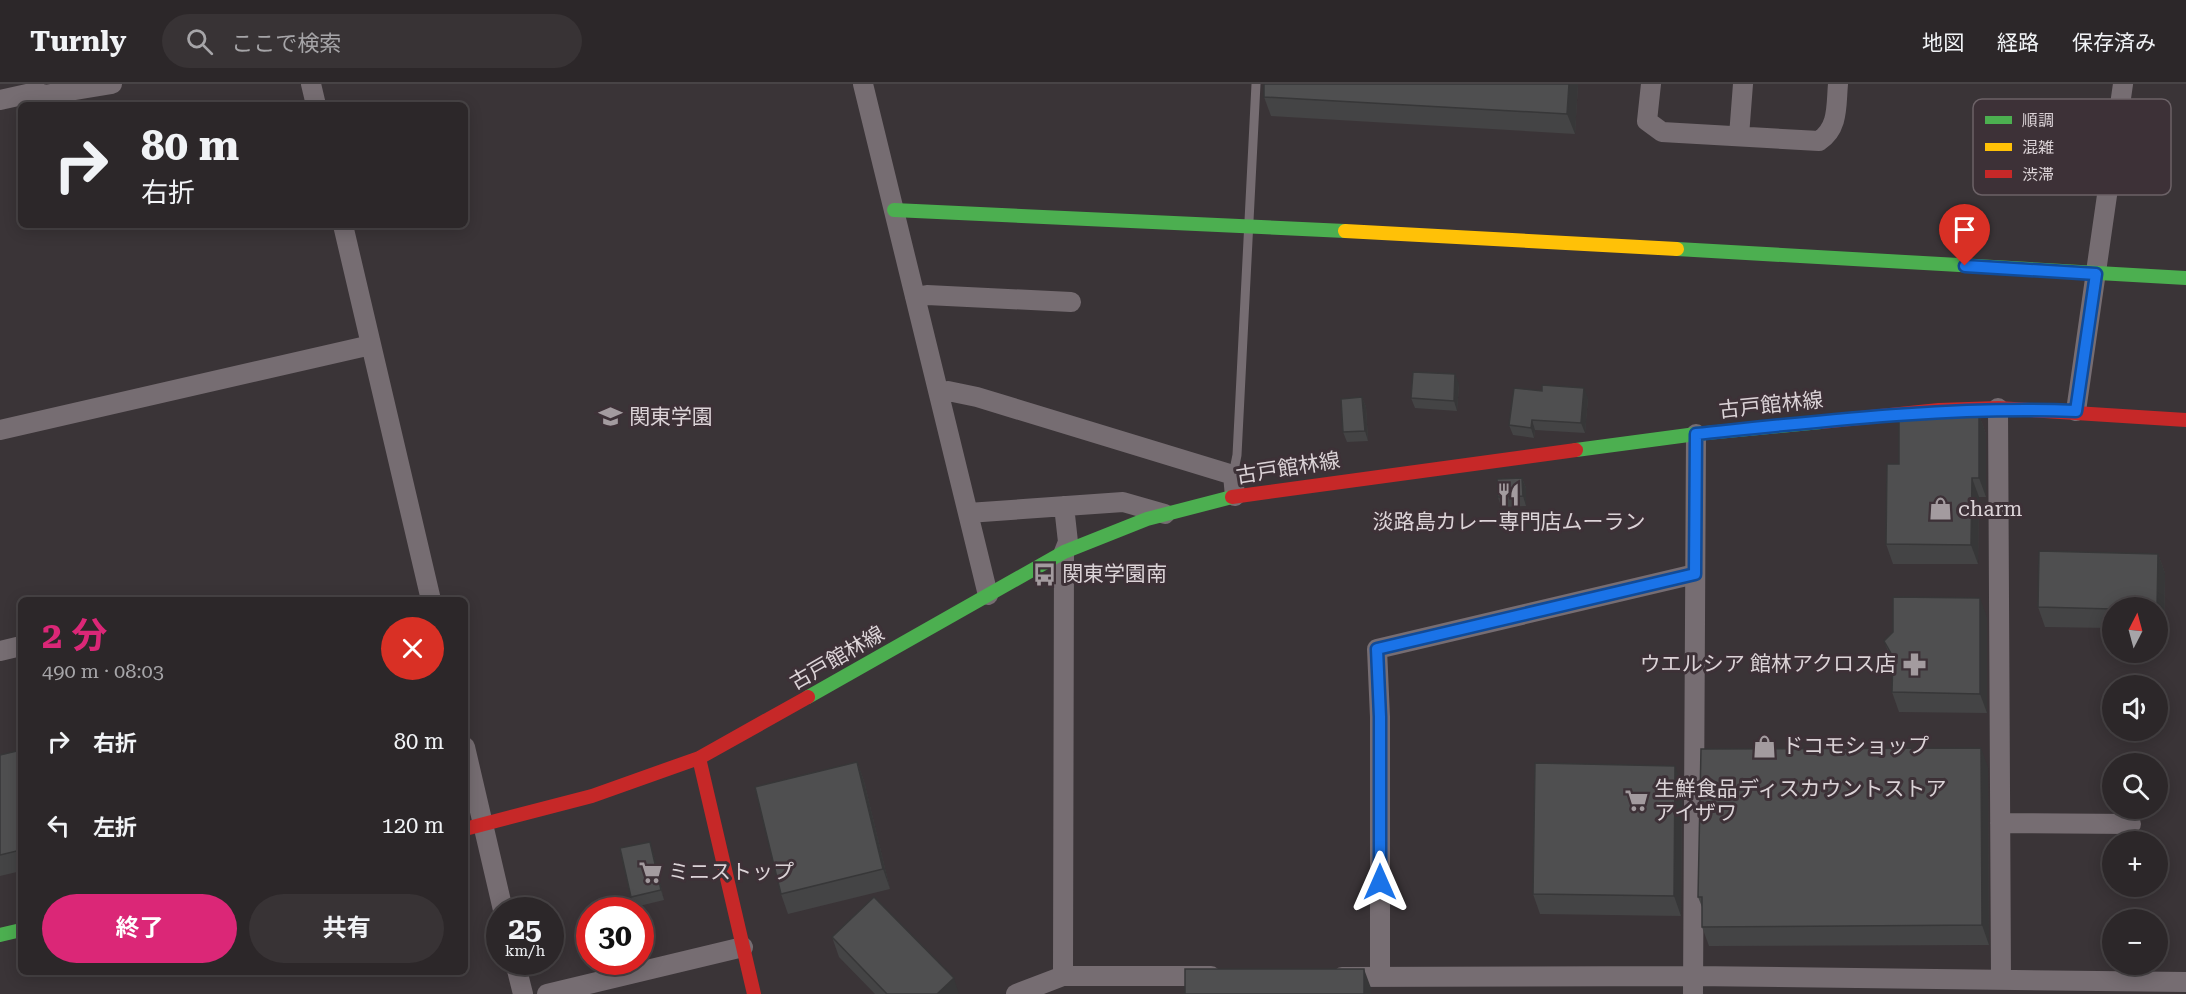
<!DOCTYPE html>
<html lang="ja">
<meta charset="utf-8">
<style>
body{margin:0;font-family:"Roboto Serif","Noto Sans JP",serif;background:#383335;color:#f1f3f6;height:100vh;display:flex;flex-direction:column;font-size:22px;white-space:nowrap}
*{box-sizing:border-box;margin:0}
p{font-size:20px;color:#a6a5a8}
.icon{flex:none;width:33px;height:33px;fill:none;stroke:currentColor;stroke-width:2;stroke-linecap:round;stroke-linejoin:round}
.map{position:relative;flex:1;overflow:hidden}
.side{position:absolute;left:18px;top:513px;width:450px;height:378px;display:flex;flex-direction:column;background:#2c2729;border-radius:9px;box-shadow:0 3px 15px #0003,0 0 0 2px #484446}
.side>*{flex:none}
.hud{position:absolute;left:18px;top:18px;width:450px;height:126px;border-radius:9px;box-shadow:0 3px 15px #0003,0 0 0 2px #484446;background:#2c2729;color:#f1f3f6;overflow:hidden}
.needle{width:39px;rotate:6deg}
.buttons{position:absolute;left:2102px;top:513px;display:grid;gap:12px}
.buttons a{display:grid;place-items:center;width:66px;height:66px;border-radius:50%;background:#2c2729;box-shadow:0 3px 15px #0003,0 0 0 2px #484446;font-size:30px}
.speed{position:absolute;left:486px;top:813px;display:flex;gap:12px;font-size:30px;font-weight:700;text-align:center}
.speed>*{display:grid;place-content:center;width:78px;height:78px;border-radius:50%;background:#2c2729;box-shadow:0 3px 15px #0003,0 0 0 2px #484446;line-height:1}
.speed small{font-size:15px;font-weight:400}
.speed .limit{border:9px solid #d22;background:#fff;color:#111}
.pin{position:absolute;display:grid;place-items:center;width:51px;height:51px;color:#fff;margin:-62px -26px;border-radius:50% 50% 50% 0;rotate:-45deg;box-shadow:0 0 6px #0007}
.pin .icon{rotate:45deg}
.me{position:absolute;width:66px;margin:-33px;rotate:0deg;stroke-linejoin:round;filter:drop-shadow(0 0 4px #0008)}
.turn{display:flex;align-items:center;gap:21px;height:126px;padding:0 24px;font-size:27px}
.turn .icon{width:78px;height:78px;stroke-width:2.5}
.turn b{display:block;font-size:42px;line-height:51px}
.round{display:grid;place-items:center;flex:none;width:63px;height:63px;border-radius:32px;background:#383335}
.overview{display:flex;align-items:center;justify-content:space-between;height:102px;padding:0 24px}
h1{font-size:36px;font-weight:700;line-height:45px;color:#db2777}
.cta{display:flex;gap:12px;margin-top:auto;padding:12px 24px}
.cta a{flex:1;height:69px;border-radius:36px;background:#db2777;color:#fff;font-size:24px;font-weight:700;line-height:69px;text-align:center}
.cta a+a{background:#383335;color:#f1f3f6}
ul{padding:0;list-style:none}
li{display:flex;align-items:center;gap:18px;height:84px;padding:0 24px}
li div{flex:1}
li b{display:block;font-size:22px}
li em{font-style:normal}
header{display:flex;align-items:center;gap:36px;box-sizing:border-box;height:84px;padding:0 30px;background:#2c2729;border-bottom:2px solid #484446}
header strong{font-size:28px}
nav{display:flex;gap:33px;margin-inline-start:auto;font-size:21px}
.search{width:420px;height:54px;background:#383335;display:flex;align-items:center;gap:15px;box-sizing:border-box;padding:0 21px;border-radius:33px;color:#a6a5a8;font-size:22px}
.map>svg:first-child{display:block}
.lines{fill:none;stroke-linecap:round;stroke-linejoin:round}
.lane{stroke:#766d72;stroke-width:9}
.street{stroke:#766d72;stroke-width:20}
.fast{stroke:#4caf50;stroke-width:14}
.slow{stroke:#ffc107;stroke-width:14}
.jam{stroke:#c62828;stroke-width:14}
.wall{fill:#444445}
.shaded-wall{fill:#373738}
.building{fill:#4f4f50;stroke:#373738;stroke-width:1.5}
.route-casing{stroke:#114b97;stroke-width:15}
.route{stroke:#1a73e8;stroke-width:10}
.labels{text-anchor:middle;stroke-width:6;stroke-linejoin:round;paint-order:stroke}
.street-label{font-size:21px;fill:#dbd3d7;stroke:#3d3137}
.poi-label{font-size:21px;fill:#dbd3d7;stroke:#3d3137;text-anchor:start}
.key{fill:#3d3137;stroke:#6c6267;stroke-width:1.5}
.key-label{font-size:16px;fill:#dbd3d7}
</style>
<header>
<strong>Turnly</strong>
<div class="search"><svg class="icon" aria-label="search" viewBox="0 0 24 24"><circle cx="10" cy="10" r="6"/><path d="M15 15l6 6"/></svg>ここで検索</div>
<nav><a>地図</a><a>経路</a><a>保存済み</a></nav>
</header>
<div class="map">
<svg width="2186" height="910" viewBox="0 0 2186 910">
<rect width="100%" height="100%" fill="#3a3437"/>
<g class="lines">
<path class="lane" d="M1233 391 1237 371 1256 0"/>
<path class="street" d="M311 0 316 21
M863 0 988 511
M1651 0 1647 37 1662 48 1819 57C1839 44 1836 21 1838 0
M0 16 36 8 45 11 112 0
M1739 52 1743 0
M343 141 431 516
M915 213 927 211 1071 218
M939 309 948 307 977 313 1233 391 1235 412
M1998 324 2001 895
M2076 327 2123 0
M0 346 371 261
M968 429 1123 418 1165 430
M0 567 21 562
M465 663 503 826
M2000 739 2131 740
M515 878 523 910
M1063 892 1064 468 1068 458 1064 422
M1342 893 1693 892 2186 898
M1380 893V633L1377 565 1695 490
M547 910 743 863
M1016 910 1063 892H1211
M1693 910 1696 350"/>
<path class="fast" d="M894 126 1345 147
M1677 165 2186 194
M1576 366 1696 350 1821 338
M808 613 1064 468 1147 435 1232 413
M0 851 21 846"/>
<path class="slow" d="M1345 147 1677 165"/>
<path class="jam" d="M1821 338 1939 326 1998 324 2186 336
M1232 413 1576 366
M699 674 754 910
M465 745 592 712 699 674 808 613"/>
</g>
<path class="wall" d="M1264 0H1578L1575 50 1271 32 1264 13Z
M1459 300 1457 327 1415 324 1411 314Z
M1362 313 1366 323 1368 357 1347 358 1343 348Z
M1588 314 1585 349 1535 346 1534 354 1513 351 1509 341Z
M1979 331 1986 350V413H1979L1978 480H1893L1886 460 1899 380Z
M1522 394 1526 404V422L1501 423 1498 413Z
M2158 470 2165 489 2164 545H2157V524H2112V544L2045 543 2038 523Z
M1987 533V629L1899 628 1892 608 1893 580 1884 557Z
M21 666V787L0 792V671Z
M857 678 864 697 890 805 788 830 781 810Z
M1988 683 1989 861 1709 862 1702 843V823L1698 813Z
M1682 701 1681 832 1540 830 1533 810Z
M653 768 664 816 635 823 631 813Z
M832 853 959 910H875L839 873Z"/>
<path class="shaded-wall" d="M1569 0H1578L1575 50 1567 30Z
M1455 290 1459 300 1457 327 1454 317Z
M1584 304 1588 314 1585 349 1581 339Z
M1362 313 1366 323 1368 357 1365 347Z
M1979 331 1986 350V413L1979 394Z
M1532 336 1535 346 1534 354 1531 344Z
M1522 394 1526 404V422L1523 412Z
M1972 394 1979 413 1978 480 1971 461Z
M2158 470 2165 489 2164 545 2157 527Z
M1980 514 1987 533V629L1980 610Z
M1981 664 1988 683 1989 861 1982 841Z
M857 678 864 697 890 805 883 785Z
M1675 682 1682 701 1681 832 1674 812Z
M650 758 653 768 664 816 661 806Z
M1364 885 1371 904V910H1364Z
M954 894 959 910H937Z"/>
<path class="building" d="M1264 0H1569L1567 30 1264 13Z
M1413 288 1455 290 1454 317 1411 314Z
M1542 301 1584 304 1581 339 1532 336 1531 344 1509 341 1514 304 1542 307Z
M1362 313 1365 347 1343 348 1341 315Z
M1899 330 1979 331V394H1972L1971 461 1886 460 1887 380H1899Z
M1522 394 1523 412 1498 413 1497 395Z
M2039 467 2158 470 2157 524H2112V525L2038 523Z
M1893 513 1980 514V610L1892 608 1893 573 1884 557 1893 548Z
M1981 664 1982 841 1702 843V813H1698L1701 665Z
M21 666V766L0 771V671Z
M857 678 883 785 781 810 755 703Z
M1535 679 1675 682 1674 812 1533 810Z
M650 758 661 806 631 813 620 764Z
M874 813 954 894 937 910H887L832 853Z
M1185 885H1364V910H1185Z"/>
<g class="lines">
<defs>
<path id="route" d="M1380 798V633L1377 565 1695 490 1696 350C1823 337 1948 322 2076 327L2096 190 1965 182"/>
</defs>
<use href="#route" class="route-casing"/>
<use href="#route" class="route"/>
</g>
<defs>
<symbol id="school-bare" viewBox="-9 -9 18 18"><path d="M0-5L7-2L0 1L-7-2ZM-4 1L0 2.5L4 1V4Q0 6-4 4Z" fill="#a39b9f" stroke="#3d3137" stroke-width="2.5" paint-order="stroke"/></symbol>
<symbol id="restaurant-bare" viewBox="-9 -9 18 18"><path d="M-5-6h1v4h1v-4h1v4h1v-4h1v5L-1.5 .5V6h-2V.5L-5-1ZM5-6V6H3V1.5H1.5Q1.5-4 5-6Z" fill="#a39b9f" stroke="#3d3137" stroke-width="2.5" paint-order="stroke"/></symbol>
<symbol id="shop-bare" viewBox="-9 -9 18 18"><path d="M-5-2.5h2.3a2.7 3.5 0 0 1 5.4 0H5L5.5 6h-11ZM-1.5-2.5h3a1.5 2.3 0 0 0-3 0Z" fill="#a39b9f" stroke="#3d3137" stroke-width="2.5" paint-order="stroke"/></symbol>
<symbol id="bus-bare" viewBox="-9 -9 18 18"><path d="M-5-6H5V4H4V6H2V4H-2V6H-4V4H-5ZM-3.5-4V0h7V-4ZM-3.5 1.2v1.5H-2V1.2ZM2 1.2v1.5H3.5V1.2Z" fill="#a39b9f" stroke="#3d3137" stroke-width="2.5" paint-order="stroke"/></symbol>
<symbol id="pharmacy-bare" viewBox="-9 -9 18 18"><path d="M-2-6h4v4h4v4h-4v4h-4v-4h-4v-4h4Z" fill="#a39b9f" stroke="#3d3137" stroke-width="2.5" paint-order="stroke"/></symbol>
<symbol id="supermarket-bare" viewBox="-9 -9 18 18"><path d="M-6-5.5h2.5l.6 2H6L4.5 2H-2.5L-4.4-4H-6ZM-1.5 3.2a1.3 1.3 0 1 0 .1 0ZM3 3.2a1.3 1.3 0 1 0 .1 0Z" fill="#a39b9f" stroke="#3d3137" stroke-width="2.5" paint-order="stroke"/></symbol>
</defs>
<g fill-rule="evenodd">
<use href="#school-bare" x="594" y="316" width="33" height="33"/>
<use href="#restaurant-bare" x="1492" y="394" width="33" height="33"/>
<use href="#shop-bare" x="1924" y="408" width="33" height="33"/>
<use href="#bus-bare" x="1028" y="474" width="33" height="33"/>
<use href="#pharmacy-bare" x="1898" y="564" width="33" height="33"/>
<use href="#shop-bare" x="1748" y="646" width="33" height="33"/>
<use href="#supermarket-bare" x="1620" y="700" width="33" height="33"/>
<use href="#supermarket-bare" x="634" y="772" width="33" height="33"/>
</g>
<g class="labels">
<g class="street-label">
<text transform="translate(1771 321) rotate(-6)" y="7">古戸館林線</text>
<text transform="translate(1288 384) rotate(-9)" y="7">古戸館林線</text>
<text transform="translate(837 574) rotate(-30)" y="7">古戸館林線</text>
</g>
<g class="poi-label">
<text x="629" y="340">関東学園</text>
<text x="1958" y="432">charm</text>
<text x="1509" y="445" text-anchor="middle">淡路島カレー専門店ムーラン</text>
<text x="1062" y="497">関東学園南</text>
<text x="1896" y="587" text-anchor="end">ウエルシア 館林アクロス店</text>
<text x="1782" y="669">ドコモショップ</text>
<text x="1654" y="712">生鮮食品ディスカウントストア<tspan x="1654" dy="24">アイザワ</tspan></text>
<text x="668" y="795">ミニストップ</text>
</g>
</g>
<rect x="1973" y="15" width="198" height="96" rx="9" class="key"/>
<rect x="1985" y="32" width="27" height="8" fill="#4caf50"/>
<rect x="1985" y="59" width="27" height="8" fill="#ffc107"/>
<rect x="1985" y="86" width="27" height="8" fill="#c62828"/>
<g class="key-label">
<text x="2022" y="42">順調</text>
<text x="2022" y="69">混雑</text>
<text x="2022" y="96">渋滞</text>
</g>
</svg>
<div class="buttons">
<a><svg class="needle" viewBox="-14 -14 28 28"><path d="M0-13l5 13h-10z" fill="#e53935"/><path d="M0 13l5-13h-10z" fill="#a6a5a8"/></svg></a>
<a><svg class="icon" aria-label="sound" viewBox="0 0 24 24"><path d="M4 9h4l5-4v14l-5-4H4zM17 9q2 3 0 6"/></svg></a>
<a><svg class="icon" aria-label="search" viewBox="0 0 24 24"><circle cx="10" cy="10" r="6"/><path d="M15 15l6 6"/></svg></a>
<a>+</a>
<a>−</a>
</div>
<div class="speed"><div>25<small>km/h</small></div><div class="limit">30</div></div>
<div class="pin" style="left:1965px;top:182px;background:#d93025"><svg class="icon" aria-label="arrive" viewBox="0 0 24 24"><path d="M6 21V4h12l-3 4 3 4H6"/></svg></div>
<svg class="me" style="left:1380px;top:798px" viewBox="-20 -20 40 40"><path d="M0-17L14 15 0 8-14 15z" fill="#1a73e8" stroke="#fff" stroke-width="4"/></svg>
<div class="hud">
<div class="turn"><svg class="icon" aria-label="right" viewBox="0 0 24 24"><path d="M7 20v-9h11M14 6l5 5-5 5"/></svg><div><b>80 m</b>右折</div></div>
</div>
<section class="side">
<div class="overview"><div><h1>2 分</h1><p>490 m · 08:03</p></div><a class="round" style="background:#d93025;color:#fff"><svg class="icon" aria-label="close" viewBox="0 0 24 24"><path d="M6 6l12 12M18 6L6 18"/></svg></a></div>
<ul>
<li><svg class="icon" aria-label="right" viewBox="0 0 24 24"><path d="M7 20v-9h11M14 6l5 5-5 5"/></svg><div><b>右折</b></div><em>80 m</em></li>
<li><svg class="icon" aria-label="left" viewBox="0 0 24 24"><path d="M17 20v-9H6M10 6l-5 5 5 5"/></svg><div><b>左折</b></div><em>120 m</em></li>
</ul>
<div class="cta"><a>終了</a><a>共有</a></div>
</section>
</div>
